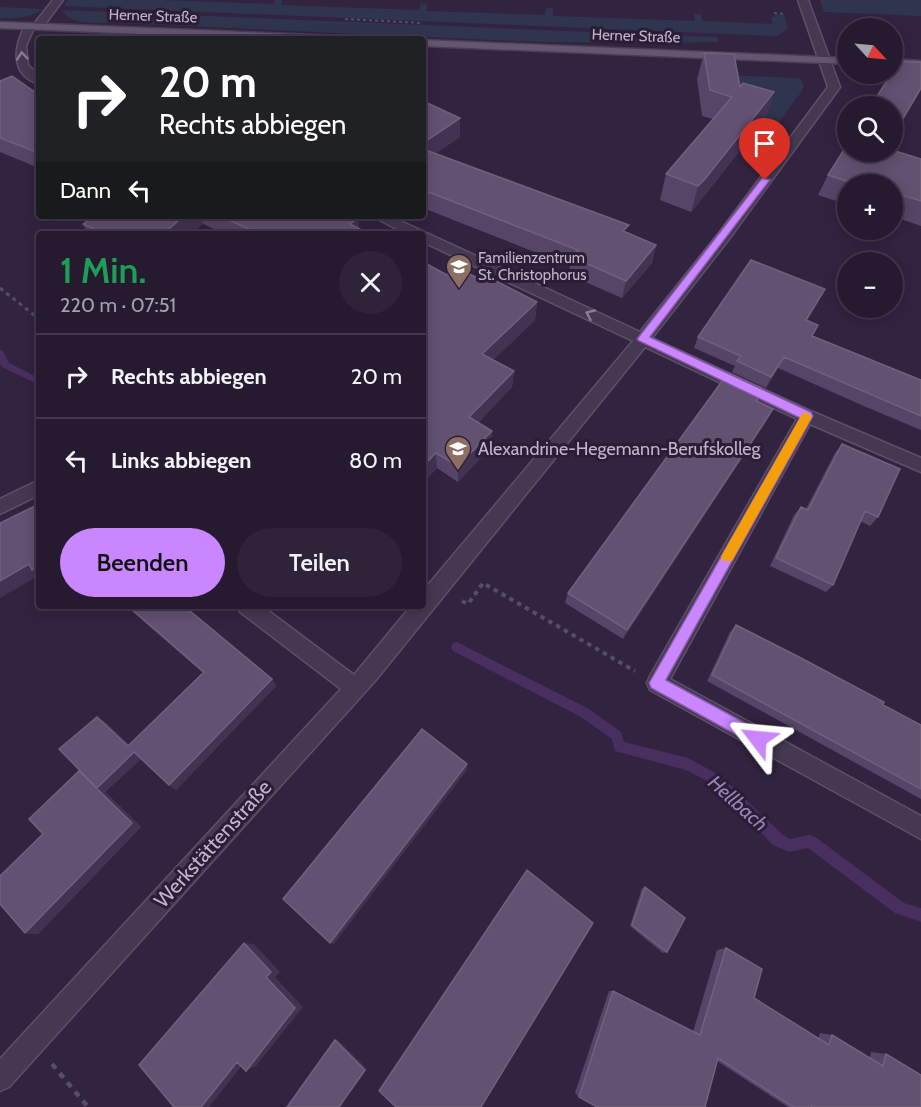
<!DOCTYPE html>
<html lang="de">
<meta charset="utf-8">
<style>
body{margin:0;font-family:Cabin,sans-serif;background:#2e2339;color:#f1f3f6;height:100vh;display:flex;flex-direction:column;font-size:22px;white-space:nowrap}
*{box-sizing:border-box;margin:0}
p{font-size:20px;color:#a4a1ab}
.icon{flex:none;width:33px;height:33px;fill:none;stroke:currentColor;stroke-width:2;stroke-linecap:round;stroke-linejoin:round}
.map{position:relative;flex:1;overflow:hidden}
.details{position:absolute;left:36px;top:231px;width:390px;height:378px;display:flex;flex-direction:column;background:#261a31;border-radius:6px;box-shadow:0 3px 15px #0003,0 0 0 2px #42384d}
.details>*{flex:none}
.hud{position:absolute;left:36px;top:36px;width:390px;height:183px;border-radius:6px;box-shadow:0 3px 15px #0003,0 0 0 2px #42384d;background:#202124;color:#fff;overflow:hidden}
.needle{width:39px;rotate:116deg}
.fabs{position:absolute;left:837px;top:18px;display:grid;gap:12px}
.fabs a{display:grid;place-items:center;width:66px;height:66px;border-radius:50%;background:#261a31;box-shadow:0 3px 15px #0003,0 0 0 2px #42384d;font-size:30px}
.pin{position:absolute;display:grid;place-items:center;width:51px;height:51px;color:#fff;margin:-62px -26px;border-radius:50% 50% 50% 0;rotate:-45deg;box-shadow:0 0 6px #0007}
.pin .icon{rotate:45deg}
.me{position:absolute;width:66px;margin:-33px;rotate:299deg;stroke-linejoin:round;filter:drop-shadow(0 0 4px #0008)}
.turn{display:flex;align-items:center;gap:21px;height:126px;padding:0 24px;font-size:27px}
.turn .icon{width:78px;height:78px;stroke-width:2.5}
.turn b{display:block;font-size:42px;line-height:51px}
.then{display:flex;align-items:center;height:57px;padding:0 24px;background:#0003;gap:12px;font-size:22px}
.round{display:grid;place-items:center;flex:none;width:63px;height:63px;border-radius:32px;background:#2e2339}
.head{display:flex;align-items:center;justify-content:space-between;height:102px;padding:0 24px}
h1{font-size:36px;font-weight:600;line-height:45px;color:#1e9e55}
.button{display:flex;gap:12px;margin-top:auto;padding:12px 24px}
.button a{flex:1;height:69px;border-radius:36px;background:#c986fe;color:#111;font-size:24px;font-weight:600;line-height:69px;text-align:center}
.button a+a{background:#2e2339;color:#f1f3f6}
ul{padding:0;list-style:none}
li{display:flex;align-items:center;gap:18px;height:84px;padding:0 24px;border-top:2px solid #42384d}
li div{flex:1}
li b{display:block;font-size:22px}
li em{font-style:normal}
.map>svg:first-child{display:block}
.green{fill:#30354f}
.lines{fill:none;stroke-linecap:round;stroke-linejoin:round}
.stream{fill:#492f60;fill-rule:evenodd}
.minor-casing{stroke:#5d5068;stroke-width:3}
.major-casing{stroke:#4b3e57;stroke-width:3}
.path-far3{stroke:#514f6a;stroke-width:2;stroke-dasharray:3 3;stroke-linecap:butt}
.path-far2{stroke:#514f6a;stroke-width:3;stroke-dasharray:4 4;stroke-linecap:butt}
.path-far1{stroke:#514f6a;stroke-width:4;stroke-dasharray:4.5 4.5;stroke-linecap:butt}
.path{stroke:#514f6a;stroke-width:4.5;stroke-dasharray:6 6;stroke-linecap:butt}
.minor{fill:#453851;fill-rule:evenodd}
.major{fill:#645671;fill-rule:evenodd}
.wall{fill:#564567}
.shaded-wall{fill:#433353}
.building{fill:#625171;stroke:#70617f;stroke-width:1.5}
.oneway{stroke:#897c94}
.route{fill:#c986fe;stroke:#8357a5;stroke-width:1.5}
.slow{fill:#f59e0b}
.labels{text-anchor:middle;stroke-width:6;stroke-linejoin:round;paint-order:stroke}
.far-street-label{font-size:15px;fill:#c1b4cb;stroke:#2a1d36}
.far-poi-label{font-size:15px;fill:#c1b4cb;stroke:#2a1d36;text-anchor:start}
.poi-label{font-size:18px;fill:#c1b4cb;stroke:#2a1d36;text-anchor:start}
.water-label{font-size:20px;font-style:italic;fill:#9d81b8;stroke:#2a1d36}
.near-street-label{font-size:21px;fill:#c1b4cb;stroke:#2a1d36}
</style>
<div class="map">
<svg width="921" height="1107" viewBox="0 0 921 1107">
<rect width="100%" height="100%" fill="#322341"/>
<path class="green" d="M68 0H162L273 4 275 0H282L281 5 419 10 421 3 427 4 426 11 545 15 546 8H553V16L695 21 694 14H701L702 21 773 24 771 17H775V14L784 15 788 29 777 36 751 35 63 6Z
M820 0H921V16L824 12Z
M0 7 43 9C30 18 16 19 0 18Z
M62 10 717 37 719 42 651 43 540 42 117 23C100 22 71 27 62 10Z
M727 75 793 78 801 79 804 85 802 91 778 123 731 108Z"/>
<g class="lines">
<path class="stream" d="M0 350 3 351 9 363 39 378V385L2 367 0 364Z
M457 642 589 709 621 732 624 742 688 758 721 776 783 835 790 839 809 835 814 836 904 903 921 908V922L895 913 808 848 789 852 773 845 713 784 686 770 615 751 612 739 581 717 453 651 451 647 453 643Z"/>
<defs>
<path id="minor" d="M53 0H63L42 28H34L26 46 28 65 39 75V84C9 74 14 46 26 24H34Z
M798 0H808L840 87 729 239 652 338 813 412 921 458V472L810 424 670 679 921 816V839L650 690 647 683 650 676 797 419 645 347 375 681 9 1087 0 1091V1059L341 689 240 612 238 606H262L354 675 411 606H423V591L633 341 423 242V234H406L372 216H390L640 332 719 233 828 87Z
M39 480V495L0 514V499Z"/>
<path id="major" d="M0 22 340 36 345 39H262L0 28Z
M423 40 848 58V64L423 46Z
M892 59 921 61V67L892 65Z"/>
</defs>
<use href="#minor" class="minor-casing"/>
<use href="#major" class="major-casing"/>
<path class="path-far3" d="M774 13 785 14
M867 18 871 28
M345 19 422 23
M859 77H881"/>
<path class="path-far2" d="M0 288 39 319"/>
<path class="path-far1" d="M462 601 468 604 483 583 635 671"/>
<path class="path" d="M52 1064 88 1107"/>
<use href="#minor" class="minor"/>
<use href="#major" class="major"/>
</g>
<path class="wall" d="M704 53 740 87 774 92 765 119 697 205 691 212 660 200 666 174 713 119 702 116 697 79Z
M0 81 39 95V168L0 152Z
M423 101 460 118V137L436 153 656 245 652 263 622 298 569 275 570 266 423 208Z
M921 159V226L892 216V184H848V205L818 195 828 175Z
M94 216H354L358 218 359 229 369 234H225L203 224 191 234H88L83 224Z
M423 262 447 275 485 282 537 302 535 320 493 360 514 371 512 387 478 423 492 431 491 447 458 482 437 468 423 483Z
M819 300 807 320 812 336 921 380V430L866 407 778 368 766 388 732 372 735 366 694 348 698 337Z
M757 402 766 422 623 639 565 603 568 593Z
M842 444 878 517 870 526 860 521 833 585 826 592 770 566 794 515 801 507 806 509 835 453Z
M126 606H184L272 679 276 686 176 790 169 785 141 759 105 792 141 827 38 934 25 933 79 771 82 772 105 722 129 745 203 673Z
M736 625 921 725V799L707 681 730 632Z
M645 887 667 952 663 953 630 926 642 888Z
M726 948 754 998 818 1039 820 1033 832 1035 870 1058 871 1052 886 1054 921 1107H788L717 1061 579 1097 575 1093 609 991H613L693 1032 717 950Z"/>
<path class="shaded-wall" d="M921 88V90L892 139V137Z
M774 92 765 119 697 205 691 212 698 186Z
M460 118V137L423 162V143Z
M184 216H200L203 224 191 234H163Z
M358 218 360 234 350 224Z
M656 245 652 263 622 298 626 281Z
M537 302 535 320 482 371V354Z
M784 357 778 368 766 388 771 377Z
M514 371 512 387 468 434 469 417Z
M773 409 766 422 623 639 627 630Z
M492 431 491 447 458 482V466Z
M436 453 437 468 423 483V466Z
M29 564 39 566V576H38L0 598V581Z
M272 679 276 686 176 790 169 785Z
M97 717 105 722 136 751 128 746Z
M134 752 142 758 105 792 141 827 38 934 25 933 79 771 90 777Z
M467 764V770L334 944 330 943Z
M244 943 254 944 280 972 275 977 303 1007 256 1066 246 1071 266 977Z
M337 1039 367 1069 339 1107 335 1040Z
M248 1058 209 1107H201L237 1062Z"/>
<path class="building" d="M704 53 734 54 740 87 743 83 774 92 705 179 698 186 666 174 732 97 710 90Z
M902 62H921V88L892 137V106H871L891 74H892V72Z
M12 76 39 95V153L0 138V81Z
M423 101 460 118 423 143Z
M848 143V152H892V150L921 159V201L892 192V184H870L866 183 865 184H856L828 175Z
M423 149 629 225 623 231 656 245 626 281 572 257 578 250 423 190Z
M94 216H184L163 234H105L83 224Z
M220 216H354L358 218 350 224 369 234H260Z
M751 260 825 289 806 320 818 325 812 336 921 380V416L784 357 771 377 737 361 741 356 698 337Z
M423 262 447 275 456 267 485 282 490 278 537 302 482 354 514 371 469 417 492 431 458 466 436 453 423 466V327L424 326 423 325Z
M728 373 763 389 756 401 773 409 627 630 568 593Z
M842 444 900 469 878 517 865 511 833 585 776 558 801 507 808 510Z
M39 504V566L32 570 29 564 0 581V523Z
M128 606H184L272 679 169 785 134 752 97 788 59 749 97 717 128 746 204 672Z
M736 625 801 658 884 702 883 705 921 725V789L712 675Z
M422 729 467 764 330 943 283 899Z
M79 771 132 823 25 933 0 904V876L43 834 29 819Z
M527 870 593 923 481 1107H396L379 1091Z
M645 887 685 918 667 952 632 925Z
M244 943 271 972 266 977 295 1008 246 1071 237 1062 201 1107H174L139 1065Z
M726 948 762 969 754 998 829 1045 832 1035 883 1066 886 1054 921 1075V1107H815L812 1105 811 1107H793L718 1058 705 1107H597L579 1097 613 991 700 1035Z
M335 1040 365 1070 339 1107H287Z"/>
<defs><path id="oneway-chevron" d="M-2-3.5L2.5 0L-2 3.5" fill="none" stroke-width="1.6" stroke-linecap="round" stroke-linejoin="round" transform="scale(1.5)"/></defs>
<g class="oneway">
<use href="#oneway-chevron" transform="translate(22 56) rotate(-96)"/>
<use href="#oneway-chevron" transform="translate(590 314) rotate(-155)"/>
</g>
<path class="route" d="M762 178 770 180 650 337 811 412 813 416 666 680 764 733 766 739 764 744 758 747 651 688 649 683 800 418 639 341 637 339Z"/>
<path class="slow" d="M806 412 812 417 732 561H723L721 557 723 553 802 414Z"/>
<defs>
<symbol id="school-pin" viewBox="-11 -11 22 30"><path d="M0 17L-7.5 6A9.5 9.5 0 1 1 7.5 6Z" fill="#8d6e63" stroke="#2a1d36"/><path d="M0-5L7-2L0 1L-7-2ZM-4 1L0 2.5L4 1V4Q0 6-4 4Z" fill="#fff"/></symbol>
</defs>
<g fill-rule="evenodd">
<use href="#school-pin" x="444" y="252" width="30" height="40"/>
<use href="#school-pin" x="443" y="434" width="30" height="40"/>
</g>
<g class="labels">
<g class="far-street-label">
<text transform="translate(153 16) rotate(2)" y="5">Herner Straße</text>
<text transform="translate(636 36) rotate(2)" y="5">Herner Straße</text>
</g>
<g class="far-poi-label">
<text x="478" y="263">Familienzentrum<tspan x="478" dy="17">St. Christophorus</tspan></text>
</g>
<g class="poi-label">
<text x="478" y="455">Alexandrine-Hegemann-Berufskolleg</text>
</g>
<g class="water-label">
<text transform="translate(738 803) rotate(42)" y="7">Hellbach</text>
</g>
<g class="near-street-label">
<text transform="translate(213 844) rotate(-48)" y="7">Werkstättenstraße</text>
</g>
</g>
</svg>
<div class="fabs">
<a><svg class="needle" viewBox="-14 -14 28 28"><path d="M0-13l5 13h-10z" fill="#e53935"/><path d="M0 13l5-13h-10z" fill="#a4a1ab"/></svg></a>
<a><svg class="icon" aria-label="search" viewBox="0 0 24 24"><circle cx="10" cy="10" r="6"/><path d="M15 15l6 6"/></svg></a>
<a>+</a>
<a>−</a>
</div>
<div class="pin" style="left:765px;top:180px;background:#d93025"><svg class="icon" aria-label="arrive" viewBox="0 0 24 24"><path d="M6 21V4h12l-3 4 3 4H6"/></svg></div>
<svg class="me" style="left:758px;top:739px" viewBox="-20 -20 40 40"><path d="M0-17L14 15 0 8-14 15z" fill="#c986fe" stroke="#fff" stroke-width="4"/></svg>
<div class="hud">
<div class="turn"><svg class="icon" aria-label="right" viewBox="0 0 24 24"><path d="M7 20v-9h11M14 6l5 5-5 5"/></svg><div><b>20 m</b>Rechts abbiegen</div></div>
<div class="then">Dann<svg class="icon" aria-label="left" viewBox="0 0 24 24"><path d="M17 20v-9H6M10 6l-5 5 5 5"/></svg></div>
</div>
<section class="details">
<div class="head"><div><h1>1 Min.</h1><p>220 m · 07:51</p></div><a class="round"><svg class="icon" aria-label="close" viewBox="0 0 24 24"><path d="M6 6l12 12M18 6L6 18"/></svg></a></div>
<ul>
<li><svg class="icon" aria-label="right" viewBox="0 0 24 24"><path d="M7 20v-9h11M14 6l5 5-5 5"/></svg><div><b>Rechts abbiegen</b></div><em>20 m</em></li>
<li><svg class="icon" aria-label="left" viewBox="0 0 24 24"><path d="M17 20v-9H6M10 6l-5 5 5 5"/></svg><div><b>Links abbiegen</b></div><em>80 m</em></li>
</ul>
<div class="button"><a>Beenden</a><a>Teilen</a></div>
</section>
</div>
